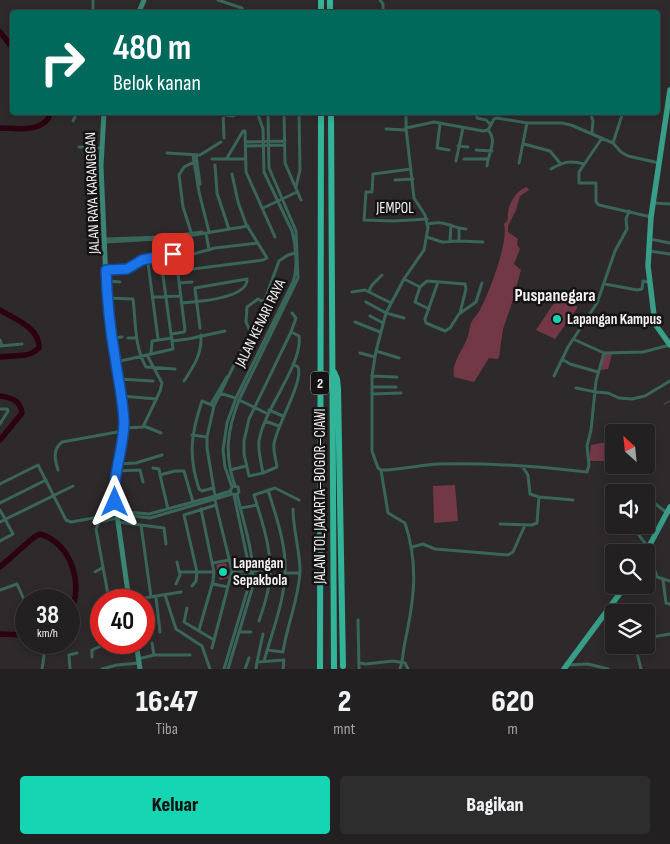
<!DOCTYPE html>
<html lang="id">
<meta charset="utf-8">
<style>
body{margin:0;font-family:"Sofia Sans Condensed",sans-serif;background:#2e2d2d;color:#f1f3f6;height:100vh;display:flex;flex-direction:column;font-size:19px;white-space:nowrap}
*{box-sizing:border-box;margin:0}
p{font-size:16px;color:#a2a3a5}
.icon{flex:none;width:28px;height:28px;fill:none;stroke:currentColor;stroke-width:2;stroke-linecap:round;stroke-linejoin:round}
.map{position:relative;height:669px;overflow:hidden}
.side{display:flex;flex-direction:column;background:#222020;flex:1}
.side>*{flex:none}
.banner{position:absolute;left:10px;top:10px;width:650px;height:105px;border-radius:5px;box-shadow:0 2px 8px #0003,0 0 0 1px #3f3e3e;background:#00695c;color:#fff;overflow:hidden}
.needle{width:32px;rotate:333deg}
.fabs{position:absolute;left:605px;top:424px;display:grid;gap:10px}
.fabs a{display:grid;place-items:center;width:50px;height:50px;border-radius:5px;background:#222020;box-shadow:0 2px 8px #0003,0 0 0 1px #3f3e3e;font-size:25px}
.speed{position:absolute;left:15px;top:589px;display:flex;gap:10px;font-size:25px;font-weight:700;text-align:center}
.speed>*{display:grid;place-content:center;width:65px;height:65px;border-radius:50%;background:#222020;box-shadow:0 2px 8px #0003,0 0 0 1px #3f3e3e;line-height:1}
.speed small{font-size:12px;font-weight:400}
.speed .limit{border:8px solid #d22;background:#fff;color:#111}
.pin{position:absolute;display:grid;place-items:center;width:42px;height:42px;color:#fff;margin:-21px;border-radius:10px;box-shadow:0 2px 8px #0006}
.me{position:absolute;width:55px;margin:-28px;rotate:0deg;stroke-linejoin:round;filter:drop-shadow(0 0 4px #0008)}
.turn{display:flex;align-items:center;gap:18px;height:105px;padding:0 20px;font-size:22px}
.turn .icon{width:65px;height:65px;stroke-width:2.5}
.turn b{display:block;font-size:35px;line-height:42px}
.eta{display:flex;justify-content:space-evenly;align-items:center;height:85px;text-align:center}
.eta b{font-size:30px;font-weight:800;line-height:35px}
.action{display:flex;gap:10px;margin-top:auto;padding:10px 20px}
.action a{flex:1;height:58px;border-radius:5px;background:#16d5b3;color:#111;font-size:20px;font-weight:800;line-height:58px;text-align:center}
.action a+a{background:#2e2d2d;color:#f1f3f6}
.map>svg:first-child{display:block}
.green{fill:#723845}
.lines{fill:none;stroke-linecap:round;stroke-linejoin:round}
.stream{stroke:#684a53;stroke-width:1}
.river{stroke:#2b020e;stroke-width:5.5}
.street{stroke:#39655a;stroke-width:3}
.secondary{stroke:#3a8573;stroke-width:5}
.primary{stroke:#389e87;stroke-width:5.5}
.highway{stroke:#32b499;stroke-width:6}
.route-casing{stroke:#114b97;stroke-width:12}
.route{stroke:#1a73e8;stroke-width:9}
.poi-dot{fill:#16d5b3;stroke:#151313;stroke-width:2}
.labels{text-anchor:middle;stroke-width:5;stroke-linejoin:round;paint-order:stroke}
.shield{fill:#151313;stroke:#b2b0b0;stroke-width:1}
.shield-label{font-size:14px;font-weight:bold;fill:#f6f3f3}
.street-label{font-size:15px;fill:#f6f3f3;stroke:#151313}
.poi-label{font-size:15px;font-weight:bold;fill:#f6f3f3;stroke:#151313;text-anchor:start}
.quarter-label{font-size:18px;font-weight:bold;fill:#f6f3f3;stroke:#151313}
</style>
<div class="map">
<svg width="670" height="669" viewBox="0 0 670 669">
<rect width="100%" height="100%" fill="#2e2a2b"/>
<path class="green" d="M527 187 529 190 520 196 516 210 508 226V232L518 239 517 245 520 249 514 264 521 270 511 306 503 329 499 357 498 359 489 358 474 382 454 377C451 364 461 353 466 341 469 336 469 329 471 323 473 318 478 314 480 310 489 293 509 242 504 224L508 220C506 208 515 190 527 187Z
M558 297 578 307 555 339 536 330Z
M604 354H612L608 369 601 370Z
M607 442 614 452V461H589L591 445Z
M455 485 458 521 434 523 433 486Z
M226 563 229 578 220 580 216 565Z"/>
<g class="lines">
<path class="stream" d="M664 404 670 401"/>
<path class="river" d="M0 32 12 47
M0 128C16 128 40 133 49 117L48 112
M0 310C15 319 40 328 39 348L32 353 26 355 0 357
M0 396C12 398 20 400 22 413L0 440
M0 567 33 538 40 534C72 543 85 587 69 614
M0 634 26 635"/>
<path class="street" d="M93 0V12
M218 0 242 8 243 12
M380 0 383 4V12
M199 112 233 116 239 112
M223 112 224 138
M284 112 285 163 301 200
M476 112 477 118 486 120 491 125
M590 112 593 121 592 133
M73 121 77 112
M440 124 437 148 449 150
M406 128V112
M386 129 406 130
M602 138 579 172V183H596V202L599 205 651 217
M246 142 285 141
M613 143 623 112
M524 144 550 151 560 163
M246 146 284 145
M458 146 468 147
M79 147 101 148
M476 150 492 151
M167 153 200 155 221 142
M193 155 199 192 209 232
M196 155 200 184
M227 158 243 131H245L246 172 275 237
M212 159H245
M464 159H487
M456 161 463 128
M519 163 527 123
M215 165 217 193 229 229
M487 166C488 153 498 141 488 130
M411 169 373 174 372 192H366L364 220 394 221 427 219
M551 169C563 162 570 160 584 164
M395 180 413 179
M296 187 300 170 299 112
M654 203 670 204
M263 208 297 192
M428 224C444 221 445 224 459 228V241L483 242
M459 228 466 229
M206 233 209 250
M192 235 183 207 179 175 184 167 196 161
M427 237 442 242 459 241
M106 239 163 237 202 232
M650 239 670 243
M450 241 451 225
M106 242 176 238 248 226
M649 251 670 254
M138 263 186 256 215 248 258 243
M148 263 158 339
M106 270 127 269 142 260 172 254 175 255 176 258
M177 271 263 260 267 258 246 224 238 202 232 174
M404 279 420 287 427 281 465 284 466 289 460 313
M106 281 120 282
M438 282 425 319 426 323 445 331 450 328 459 314 476 302 482 283
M179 283 192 282
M605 284 637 290 642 289 643 281 649 282
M420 287 415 302 429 309
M369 291 372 285 382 275
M352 292 365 290 391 303
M153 297 180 296
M108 298 133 299C136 322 134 346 146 367L175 369
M366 302 386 313 404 318
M181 303C196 302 248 299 247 279L195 288V289L200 328
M370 316 383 323
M355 322 380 332
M250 331 246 322 247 307 258 299 264 302
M291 332 299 336C303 365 264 408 259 441 258 452 261 462 263 473L249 476 244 454V441L249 419 291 332 296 318 292 313
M171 334 184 332 185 330 176 258
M113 338 122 337
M128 338H136
M573 339 604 353 643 352 670 345
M0 340 2 346
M172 341 188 339 225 331
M0 346 22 344
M376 351 399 358
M151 353 152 341 172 338
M360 353 375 357
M562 359 570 364 598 372
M116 362 173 349 161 261
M372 376 397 377
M554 376 568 347 597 303 615 251 627 229 626 219 629 211
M119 379 153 381
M184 381C194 366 202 354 201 335
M372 387H396
M576 388 596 392 608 393 619 398 632 399 645 396 670 381
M220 393 235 398
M372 394 401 393
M121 396 157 399
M239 400 268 414
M211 404 227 377
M0 409H7L8 411 0 424
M269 410 283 416
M265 421 279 426
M144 426 161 433
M124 428 143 427 160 391 162 383 147 355
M192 435 207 437
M117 464 136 463 162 455
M153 468 159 469 160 475
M58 470C55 460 52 450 62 442L123 431
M230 470 246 466
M381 470C400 470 419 465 438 464 488 463 538 466 587 472L589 465 587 446 591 430 596 381 604 353
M115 471 140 470 143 482
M263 473 277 467C276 459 273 452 274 444 276 426 304 382 298 367L293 364
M0 484 38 465 66 520 71 522 116 514 150 518 232 494
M235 486C224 454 227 431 239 400L298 278 296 231 269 168 268 112
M232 487 225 467 223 450 227 423 236 398 293 282C298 267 296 246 292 231L264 172 263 129 257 112
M213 488 202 491 199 489C188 455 191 434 202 401L214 406
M215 496 207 448V437L214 406 261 310 279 261 288 255 295 253
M539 497 573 500
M646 500 649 498 653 502
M0 503 46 480
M241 508 257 505
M646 508 653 502 666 512
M168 509 160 475 175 471H184L193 502
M0 510 13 534 0 541
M116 511 149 514 215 496 230 491 233 486 238 487 239 492 236 495 232 494 230 491
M0 522 73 486
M118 522 164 528 166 544
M500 524 532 525 537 523 539 497 530 494 528 475 522 466
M141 525 151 597
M631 525 648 547
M412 547 423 544 435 549 508 555 513 552 525 525
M646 554 653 565 657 577 670 581
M213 563 230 560
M269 564 285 563
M232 571H269
M95 572 102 568
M180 572H214
M285 573H300
M232 575 270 576
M663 580 666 603 670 604
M269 583 284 584
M176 584 180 575 177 562
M213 584 228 587
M192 586 196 581 197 572 184 515 216 505 215 500
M0 590 17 584 26 604
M652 591 655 573
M165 595 176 629 202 646 210 669
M156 597 160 632
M109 600 96 529 99 522 117 518
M119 600 128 598
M132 600 181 592
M187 608 184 622 214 640
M606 613 614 621
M358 620 359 669
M259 621C263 609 268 596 269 583 274 554 262 522 254 495L275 488 299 500
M199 630 213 581 214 572 201 509
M240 632H251
M646 638 670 634
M41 642 44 656 42 669
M152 643 154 655
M635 645 641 669
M212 648 232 571 216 505
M267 650 283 652C287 624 299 599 300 571 300 550 293 530 293 509
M92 657V650L110 642
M138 659 154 655H190
M264 661C273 629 287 595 285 562 284 538 275 513 268 490
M257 662 263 634
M359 663 366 664 393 661 405 663 408 669
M567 665 588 664 608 669
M70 669 69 655 77 653
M102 669 117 665 139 663
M224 669 248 588 250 571 234 495
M228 669 252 589C256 556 244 526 237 494
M245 669 249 658
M256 669 257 662 284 660 283 669
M400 669C403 661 403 651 405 642 414 600 419 565 405 523L388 513 381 470 378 468 372 451V376L376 351 386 313 404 279 424 250 428 228 425 215 414 198 406 128 434 122 483 131 488 130 494 119 497 118 527 123H562L571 125 613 143 621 152 628 156 659 163"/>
<path class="secondary" d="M139 12 144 0
M104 112 101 166 106 281 124 421 122 444 115 471 114 493 129 600
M136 642 140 669"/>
<path class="primary" d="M670 90 651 217 648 266 655 324 670 345
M646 552 670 507
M564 669 626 585"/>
<path class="highway" d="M321 12V0
M330 12V0
M331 112 334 669
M334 372 337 379 338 388 343 666
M320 669 321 112"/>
</g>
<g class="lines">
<defs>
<path id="route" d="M115 502C112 474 124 449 124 422 123 400 118 379 115 357 110 329 107 299 106 270L127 269 142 260 173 254"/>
</defs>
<use href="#route" class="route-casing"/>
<use href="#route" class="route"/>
</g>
<g class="poi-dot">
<circle cx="557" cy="319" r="5"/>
<circle cx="223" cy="572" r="5"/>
</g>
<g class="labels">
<rect class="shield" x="311" y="371.5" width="18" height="23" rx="4"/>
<g class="shield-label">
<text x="320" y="388">2</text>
</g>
<g class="street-label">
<text transform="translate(92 193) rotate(-92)" y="5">JALAN RAYA KARANGGAN</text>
<text x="395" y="213">JEMPOL</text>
<text transform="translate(260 323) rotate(-64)" y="5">JALAN KENARI RAYA</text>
<text transform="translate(320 496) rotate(-90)" y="5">JALAN TOL JAKARTA–BOGOR–CIAWI</text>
</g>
<g class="poi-label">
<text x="567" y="324">Lapangan Kampus</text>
<text x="233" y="568">Lapangan<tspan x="233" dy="17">Sepakbola</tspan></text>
</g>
<g class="quarter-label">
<text x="555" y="301">Puspanegara</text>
</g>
</g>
</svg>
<div class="fabs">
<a><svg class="needle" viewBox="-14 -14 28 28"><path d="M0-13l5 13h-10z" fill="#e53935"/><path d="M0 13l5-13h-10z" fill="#a2a3a5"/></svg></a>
<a><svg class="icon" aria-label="sound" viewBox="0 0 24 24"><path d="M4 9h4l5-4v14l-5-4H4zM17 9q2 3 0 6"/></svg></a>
<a><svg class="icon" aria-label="search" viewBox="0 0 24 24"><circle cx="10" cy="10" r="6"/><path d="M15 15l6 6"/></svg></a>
<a><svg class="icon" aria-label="layers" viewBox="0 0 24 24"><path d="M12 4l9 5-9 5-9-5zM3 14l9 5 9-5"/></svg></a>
</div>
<div class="speed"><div>38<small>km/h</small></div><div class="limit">40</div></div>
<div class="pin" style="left:173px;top:254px;background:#d93025"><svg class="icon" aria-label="arrive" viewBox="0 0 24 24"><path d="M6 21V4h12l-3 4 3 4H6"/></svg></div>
<svg class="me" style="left:115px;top:502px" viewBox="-20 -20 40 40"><path d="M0-17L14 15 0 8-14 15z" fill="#1a73e8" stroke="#fff" stroke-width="4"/></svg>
<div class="banner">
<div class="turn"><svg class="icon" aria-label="right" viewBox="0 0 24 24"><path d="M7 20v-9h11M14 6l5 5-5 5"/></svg><div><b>480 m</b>Belok kanan</div></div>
</div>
</div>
<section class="side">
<div class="eta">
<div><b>16:47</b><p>Tiba</p></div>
<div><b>2</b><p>mnt</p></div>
<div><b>620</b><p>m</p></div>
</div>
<div class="action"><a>Keluar</a><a>Bagikan</a></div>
</section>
